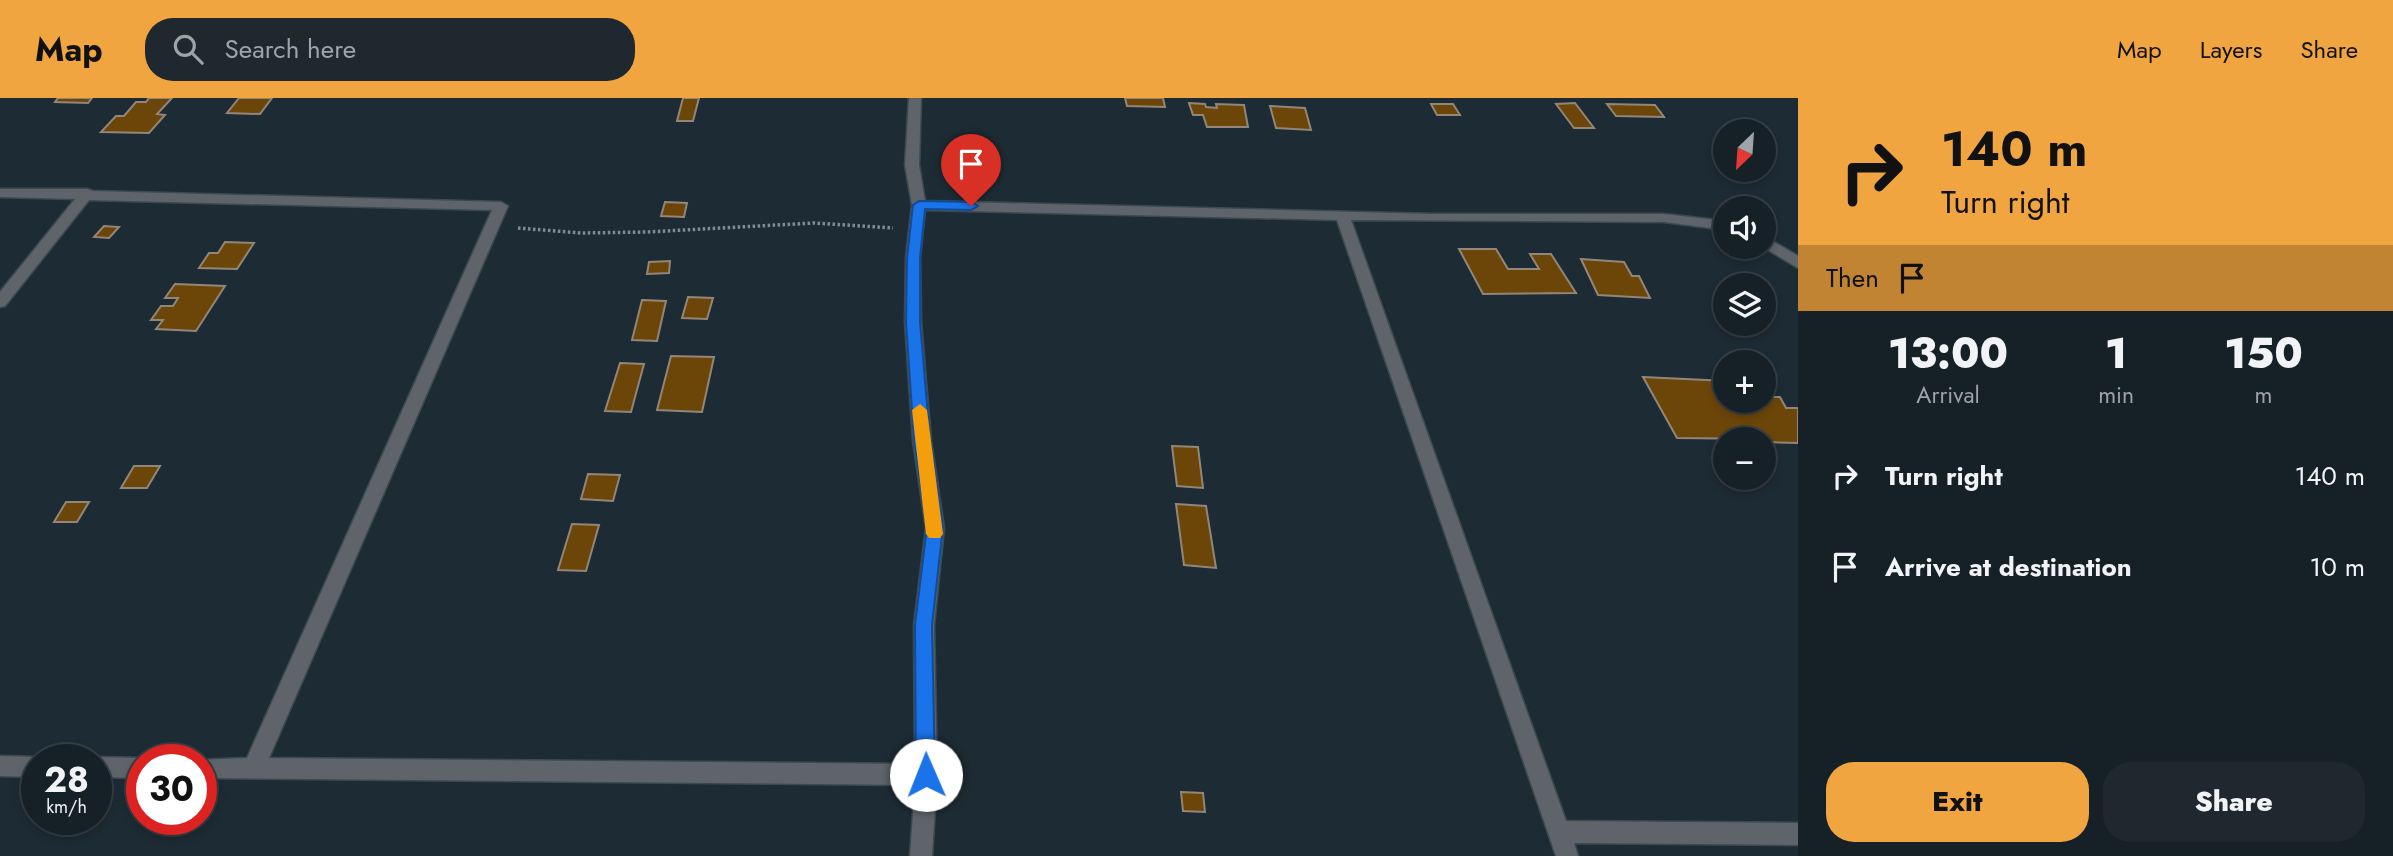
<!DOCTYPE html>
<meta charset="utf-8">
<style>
body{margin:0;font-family:Jost,sans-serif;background:#1f282f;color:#f1f3f6;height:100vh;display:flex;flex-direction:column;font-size:26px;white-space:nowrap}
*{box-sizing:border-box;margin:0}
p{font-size:23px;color:#9ea3a7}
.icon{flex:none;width:38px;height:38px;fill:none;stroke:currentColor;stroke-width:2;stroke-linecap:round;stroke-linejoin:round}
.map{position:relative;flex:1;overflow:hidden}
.side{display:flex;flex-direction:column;background:#162027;width:595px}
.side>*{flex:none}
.hud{background:#f1a540;color:#111;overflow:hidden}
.needle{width:46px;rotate:205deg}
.tools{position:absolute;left:1713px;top:21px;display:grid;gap:14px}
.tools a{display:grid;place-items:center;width:63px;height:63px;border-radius:50%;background:#162027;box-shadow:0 4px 10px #0003,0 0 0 2px #353e44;font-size:35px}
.speed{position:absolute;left:21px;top:646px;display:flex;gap:14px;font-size:35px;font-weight:700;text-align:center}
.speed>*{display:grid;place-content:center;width:91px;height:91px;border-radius:50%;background:#162027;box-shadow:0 4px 10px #0003,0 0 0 2px #353e44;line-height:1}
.speed small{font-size:18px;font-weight:400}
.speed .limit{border:10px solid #d22;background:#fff;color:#111}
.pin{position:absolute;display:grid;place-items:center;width:60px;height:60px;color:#fff;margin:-72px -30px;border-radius:50% 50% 50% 0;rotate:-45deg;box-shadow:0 0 7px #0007}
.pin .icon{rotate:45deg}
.me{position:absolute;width:77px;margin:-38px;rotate:359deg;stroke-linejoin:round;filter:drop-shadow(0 0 5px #0008)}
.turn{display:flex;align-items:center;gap:24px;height:147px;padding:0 28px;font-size:32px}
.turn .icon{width:91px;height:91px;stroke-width:2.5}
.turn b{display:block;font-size:49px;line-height:60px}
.then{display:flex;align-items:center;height:66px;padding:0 28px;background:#0003;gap:14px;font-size:26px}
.eta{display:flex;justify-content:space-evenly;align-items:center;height:119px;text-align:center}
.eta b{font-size:42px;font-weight:800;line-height:49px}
.button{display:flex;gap:14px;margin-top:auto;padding:14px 28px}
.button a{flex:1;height:80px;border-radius:28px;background:#f1a540;color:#111;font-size:28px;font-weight:800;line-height:80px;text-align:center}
.button a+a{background:#1f282f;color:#f1f3f6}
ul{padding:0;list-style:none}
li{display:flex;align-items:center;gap:21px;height:91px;padding:0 28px}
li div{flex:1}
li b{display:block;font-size:26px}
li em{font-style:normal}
header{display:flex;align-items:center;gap:42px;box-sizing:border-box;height:98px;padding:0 35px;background:#f1a540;color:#111}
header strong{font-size:33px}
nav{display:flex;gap:38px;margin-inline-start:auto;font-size:24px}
.search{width:490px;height:63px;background:#1f282f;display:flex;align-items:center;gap:18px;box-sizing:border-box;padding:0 24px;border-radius:28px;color:#9ea3a7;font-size:26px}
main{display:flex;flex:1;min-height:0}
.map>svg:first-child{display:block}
.building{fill:#6c4509;stroke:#928678;stroke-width:2}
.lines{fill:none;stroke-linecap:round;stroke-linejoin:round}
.street-casing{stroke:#3b4951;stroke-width:3}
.path{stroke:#818c94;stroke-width:3.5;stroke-dasharray:2.5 2.5;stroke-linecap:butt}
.street{fill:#5e6469;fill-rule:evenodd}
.route{fill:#1a73e8;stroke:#114b97;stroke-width:2}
.slow{fill:#f59e0b}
</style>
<header>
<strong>Map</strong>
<div class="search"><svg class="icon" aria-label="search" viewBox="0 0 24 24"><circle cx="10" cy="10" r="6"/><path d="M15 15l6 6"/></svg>Search here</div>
<nav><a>Map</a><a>Layers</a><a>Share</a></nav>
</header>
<main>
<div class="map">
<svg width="1798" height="758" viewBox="0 0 1798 758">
<rect width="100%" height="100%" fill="#1d2b34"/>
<path class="building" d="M58 0H92L88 5 55 4Z
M149 0H172L157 16 165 17 149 35 101 34 116 18H124L136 4H146Z
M239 0H272L260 16 227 15Z
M683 0H699L693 23H677Z
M1125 0H1163L1165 9 1127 8Z
M1189 5 1205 6 1206 9 1217 10 1216 6 1244 7 1248 29H1207L1203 17H1193Z
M1575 5 1594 30H1574L1556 6Z
M1431 6H1453L1460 17H1437Z
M1607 6 1655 7 1664 19 1616 18Z
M1270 8 1305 10 1311 32 1276 30Z
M665 104 687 105 684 119 661 118Z
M104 128 119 129 109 140 94 139Z
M225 144 254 145 237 171 199 170 209 155H218Z
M1459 151H1496L1508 171H1539L1530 156H1551L1576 195 1483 196Z
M1581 161 1624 164 1632 178H1639L1650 200 1598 197Z
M670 163 669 175 647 176 649 164Z
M175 186 225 188 196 233 156 231 163 222H151L161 208H173L178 200H165Z
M688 199 713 200 707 221 682 220Z
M642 202 666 203 657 243 632 242Z
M671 258 714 259 702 314 657 312Z
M620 265 644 266 631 314 605 313Z
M1643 279 1726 283V303H1764V290L1770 299H1780L1786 310H1798V345L1764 344V341L1677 340Z
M1172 348 1198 349 1203 390 1177 388Z
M134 368H160L147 390H121Z
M588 376 620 377 613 403 581 401Z
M66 404H89L77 424H54Z
M1176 406 1206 408 1216 470 1184 467Z
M572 426 599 427 586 473 558 472Z
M1181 694 1203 695 1205 714 1183 713Z"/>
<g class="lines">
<defs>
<path id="street" d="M909 0H921L919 67 925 103 1434 116H1664L1726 123V132L1664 124 1351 122 1566 723 1798 725V747L1574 745 1578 758H1556L1337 122 925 112 920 160 921 224 931 343 944 430 934 527 937 677 932 758H910L915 687 201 680V662H196L247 660 492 112 89 102 5 208 0 209V194L75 101 0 99V91H87L93 93 501 104 508 108 269 660 915 666 914 527 926 430 913 343 905 224 906 160 912 107 905 67Z
M1764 138 1798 158V170L1763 149Z
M0 658 37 659 44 662H37V679L0 678Z
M96 659 142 660 147 662H142V680L96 679V662H89Z"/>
</defs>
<use href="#street" class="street-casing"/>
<path class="path" d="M518 130 581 135 647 134 814 125 893 130"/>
<use href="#street" class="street"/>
</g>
<path class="route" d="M919 103 971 104 978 108 971 112 925 111 920 160V224L930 342 943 429 932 527 935 677 933 684 926 686 919 684 916 677 915 527 927 429 914 342 906 224 907 160 913 107Z"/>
<path class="slow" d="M920 306 927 312 943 436 940 440H929L926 436 912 312Z"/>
</svg>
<div class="tools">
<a><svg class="needle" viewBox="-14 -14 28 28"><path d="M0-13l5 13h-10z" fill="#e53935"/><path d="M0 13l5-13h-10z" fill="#9ea3a7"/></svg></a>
<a><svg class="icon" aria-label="sound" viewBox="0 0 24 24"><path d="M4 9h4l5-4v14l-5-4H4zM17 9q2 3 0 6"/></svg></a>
<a><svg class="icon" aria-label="layers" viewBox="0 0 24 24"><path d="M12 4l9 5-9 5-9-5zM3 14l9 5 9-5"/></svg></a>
<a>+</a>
<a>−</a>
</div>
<div class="speed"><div>28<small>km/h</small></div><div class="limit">30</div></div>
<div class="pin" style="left:971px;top:108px;background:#d93025"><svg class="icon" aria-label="arrive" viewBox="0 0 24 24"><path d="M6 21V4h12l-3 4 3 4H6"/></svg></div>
<svg class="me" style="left:926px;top:677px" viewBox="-20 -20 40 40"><circle r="19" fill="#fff"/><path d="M0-13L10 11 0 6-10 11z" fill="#1a73e8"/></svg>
</div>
<section class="side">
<div class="hud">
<div class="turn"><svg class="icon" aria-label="right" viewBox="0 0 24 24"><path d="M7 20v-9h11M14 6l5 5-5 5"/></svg><div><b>140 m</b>Turn right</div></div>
<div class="then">Then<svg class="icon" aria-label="arrive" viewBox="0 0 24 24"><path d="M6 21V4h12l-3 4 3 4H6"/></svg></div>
</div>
<div class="eta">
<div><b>13:00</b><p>Arrival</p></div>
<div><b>1</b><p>min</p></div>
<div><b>150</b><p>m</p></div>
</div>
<ul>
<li><svg class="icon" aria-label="right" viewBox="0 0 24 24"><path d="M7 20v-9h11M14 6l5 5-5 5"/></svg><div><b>Turn right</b></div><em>140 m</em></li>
<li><svg class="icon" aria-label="arrive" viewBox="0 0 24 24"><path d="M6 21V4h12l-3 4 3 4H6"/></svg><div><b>Arrive at destination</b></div><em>10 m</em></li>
</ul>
<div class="button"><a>Exit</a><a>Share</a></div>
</section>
</main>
